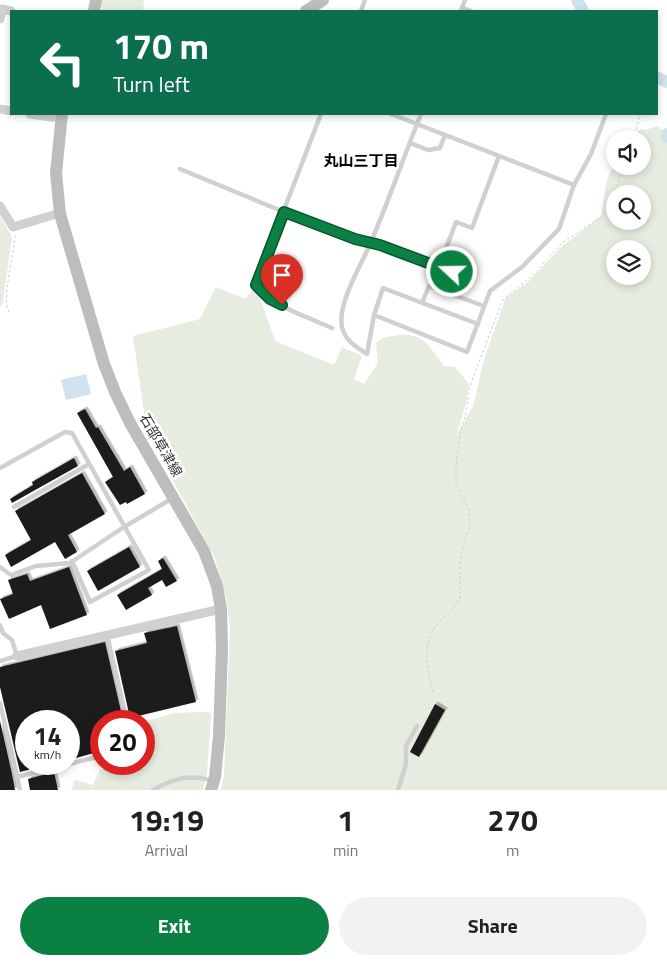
<!DOCTYPE html>
<meta charset="utf-8">
<style>
body{margin:0;font-family:"Titillium Web","Noto Sans JP",sans-serif;background:#f2f2f2;color:#202124;height:100vh;display:flex;flex-direction:column;font-size:19px;white-space:nowrap}
*{box-sizing:border-box;margin:0}
p{font-size:16px;color:#757577}
.icon{flex:none;width:28px;height:28px;fill:none;stroke:currentColor;stroke-width:2;stroke-linecap:round;stroke-linejoin:round}
.map{position:relative;height:790px;overflow:hidden}
.sheet{display:flex;flex-direction:column;background:#fff;flex:1}
.sheet>*{flex:none}
.guide{position:absolute;left:10px;top:10px;width:648px;height:105px;border-radius:0px;box-shadow:0 2px 8px #0003;background:#0b6e4f;color:#fff;overflow:hidden}
.buttons{position:absolute;left:606px;top:130px;display:grid;gap:10px}
.buttons a{display:grid;place-items:center;width:45px;height:45px;border-radius:50%;background:#fff;box-shadow:0 2px 8px #0003;font-size:25px}
.speed{position:absolute;left:15px;top:710px;display:flex;gap:10px;font-size:25px;font-weight:700;text-align:center}
.speed>*{display:grid;place-content:center;width:65px;height:65px;border-radius:50%;background:#fff;box-shadow:0 2px 8px #0003;line-height:1}
.speed small{font-size:12px;font-weight:400}
.speed .limit{border:8px solid #d22;background:#fff;color:#111}
.pin{position:absolute;display:grid;place-items:center;width:42px;height:42px;color:#fff;margin:-51px -21px;border-radius:50% 50% 50% 0;rotate:-45deg;box-shadow:0 0 5px #0007}
.pin .icon{rotate:45deg}
.me{position:absolute;width:55px;margin:-28px;rotate:291deg;stroke-linejoin:round;filter:drop-shadow(0 0 4px #0008)}
.turn{display:flex;align-items:center;gap:18px;height:105px;padding:0 20px;font-size:22px}
.turn .icon{width:65px;height:65px;stroke-width:2.5}
.turn b{display:block;font-size:35px;line-height:42px}
.eta{display:flex;justify-content:space-evenly;align-items:center;height:85px;text-align:center}
.eta b{font-size:30px;font-weight:700;line-height:35px}
.button{display:flex;gap:10px;margin-top:auto;padding:10px 20px}
.button a{flex:1;height:58px;border-radius:30px;background:#0b8043;color:#fff;font-size:20px;font-weight:700;line-height:58px;text-align:center}
.button a+a{background:#f2f2f2;color:#202124}
.map>svg:first-child{display:block}
.green{fill:#e6ecdf;fill-rule:evenodd}
.water{fill:#cfe2ee}
.lines{fill:none;stroke-linecap:round;stroke-linejoin:round}
.river{stroke:#cfe2ee;stroke-width:12}
.building{fill:#1a1a1a;filter:url(#shadow)}
.path{stroke:#cdcdcd;stroke-width:1;stroke-dasharray:2.5 2.5;stroke-linecap:butt}
.lane{stroke:#d0d0d0;stroke-width:4.5}
.street{stroke:#d0d0d0;stroke-width:9}
.secondary{stroke:#bdbdbd;stroke-width:12}
.route-casing{stroke:#07532c;stroke-width:12}
.route{stroke:#0b8043;stroke-width:9}
.labels{text-anchor:middle;stroke-width:5;stroke-linejoin:round;paint-order:stroke}
.street-label{font-size:14px;fill:#333;stroke:#fff}
.neighbourhood-label{font-size:15px;font-weight:bold;fill:#000;stroke:#fff}
</style>
<div class="map">
<svg width="667" height="790" viewBox="0 0 667 790">
<defs>
<filter id="shadow"><feDropShadow dx="2.5" dy="-2.5" stdDeviation="0" flood-color="#0004"/></filter>
</defs>
<rect width="100%" height="100%" fill="#fff"/>
<path class="green" d="M101 0H144L143 11H102Z
M657 126 667 132V790H221L224 775 230 628 226 597 215 558 147 433 133 336 200 319 216 287 245 299 256 286 275 341 334 365 342 347 362 356 354 379 364 384 378 363 376 343C382 338 386 337 394 336 422 330 429 346 444 366L455 367 469 384 466 403 456 437 474 404 484 359 506 297 527 283 560 248 601 216 607 180 610 172 615 164V166H642V139H633L640 129 646 130ZM615 194H642V221H615ZM615 249H642V276H615Z
M0 216 12 237 3 301 0 308Z
M204 712 211 713 207 773 203 790H71L75 780 93 785 100 770 120 764H144V722L174 713Z"/>
<path class="water" d="M86 374 91 394 66 400 61 380Z"/>
<g class="lines">
<path class="river" d="M577 0 583 11
M656 77 667 82
M667 134V137"/>
</g>
<path class="building" d="M85 409 96 428 98 427 124 471 130 467 145 494 127 504 126 502 120 505 105 482 113 477 77 413Z
M74 458 78 466 12 503 10 499 33 485 32 482Z
M82 473 105 514 68 535 77 552 65 559 55 542 11 567 5 555 31 540 15 511Z
M129 547 140 567 98 591 87 571Z
M163 558 177 581 166 587 162 580 148 588 152 595 126 610 117 595 162 569 158 561Z
M69 567 87 615 50 629 41 605 9 619 0 599 13 594 8 580 27 574 30 581Z
M177 626 196 702 130 718 115 651 147 643 144 633Z
M105 642 123 720 101 721V751L69 760V721H26V764H46L47 765 20 772 0 687V667Z
M435 704 445 710 419 757 410 752Z
M0 721 12 774 15 790H0Z
M54 772 58 790H30L28 779Z"/>
<g class="lines">
<path class="path" d="M656 82 661 83 664 77 667 75
M634 139 640 114
M9 312C1 298 15 253 15 234
M433 692 427 666V644L434 628 455 606 460 598V563L464 543 470 526 469 510 456 484V467L460 432 466 413 470 386 503 299 531 277 562 243 604 215 624 166"/>
<path class="lane" d="M463 8 471 11
M361 11 365 0
M461 11 465 0
M321 114 255 285 270 299 292 311 332 328
M391 114 574 185 591 154 606 114
M421 114C404 156 389 200 371 242 362 264 337 303 342 327 345 341 357 347 367 354L374 315 383 288 478 324
M410 143 428 150 440 148 445 135
M180 169 284 212 355 239 380 245 466 277
M439 267 456 222 472 228 499 156
M422 303 429 286 484 306
M374 315 467 352 490 291 522 267 559 229 574 185
M0 468 65 432 72 433 149 570 90 602 72 561
M14 507 89 464
M0 567 11 575 36 566 70 563 124 527 173 498
M0 625 3 633 12 640 17 656 0 661
M107 635 127 721
M0 703 20 790
M17 777 101 756
M153 790C175 778 188 774 213 781
M398 790 406 764V746L417 726"/>
<path class="street" d="M0 19 2 9 11 11
M0 109 11 111
M30 114 51 117H62
M0 206 13 227 60 213
M17 656 221 609"/>
<path class="secondary" d="M94 11 96 0
M306 11 323 0
M62 114 56 173 60 214 104 364 115 392 130 423 204 551 217 586 221 609 222 649 219 736 215 777 211 790"/>
</g>
<g class="lines">
<defs>
<path id="route" d="M282 305 270 299 256 285 284 212 355 239 380 245 452 272"/>
</defs>
<use href="#route" class="route-casing"/>
<use href="#route" class="route"/>
</g>
<g class="labels">
<g class="street-label">
<text transform="translate(161 445) rotate(60)" y="5">石部草津線</text>
</g>
<g class="neighbourhood-label">
<text x="361" y="166">丸山三丁目</text>
</g>
</g>
</svg>
<div class="buttons">
<a><svg class="icon" aria-label="sound" viewBox="0 0 24 24"><path d="M4 9h4l5-4v14l-5-4H4zM17 9q2 3 0 6"/></svg></a>
<a><svg class="icon" aria-label="search" viewBox="0 0 24 24"><circle cx="10" cy="10" r="6"/><path d="M15 15l6 6"/></svg></a>
<a><svg class="icon" aria-label="layers" viewBox="0 0 24 24"><path d="M12 4l9 5-9 5-9-5zM3 14l9 5 9-5"/></svg></a>
</div>
<div class="speed"><div>14<small>km/h</small></div><div class="limit">20</div></div>
<div class="pin" style="left:282px;top:305px;background:#d93025"><svg class="icon" aria-label="arrive" viewBox="0 0 24 24"><path d="M6 21V4h12l-3 4 3 4H6"/></svg></div>
<svg class="me" style="left:452px;top:272px" viewBox="-20 -20 40 40"><circle r="17" fill="#0b8043" stroke="#fff" stroke-width="3"/><path d="M0-11L8 9 0 5-8 9z" fill="#fff"/></svg>
<div class="guide">
<div class="turn"><svg class="icon" aria-label="left" viewBox="0 0 24 24"><path d="M17 20v-9H6M10 6l-5 5 5 5"/></svg><div><b>170 m</b>Turn left</div></div>
</div>
</div>
<section class="sheet">
<div class="eta">
<div><b>19:19</b><p>Arrival</p></div>
<div><b>1</b><p>min</p></div>
<div><b>270</b><p>m</p></div>
</div>
<div class="button"><a>Exit</a><a>Share</a></div>
</section>
